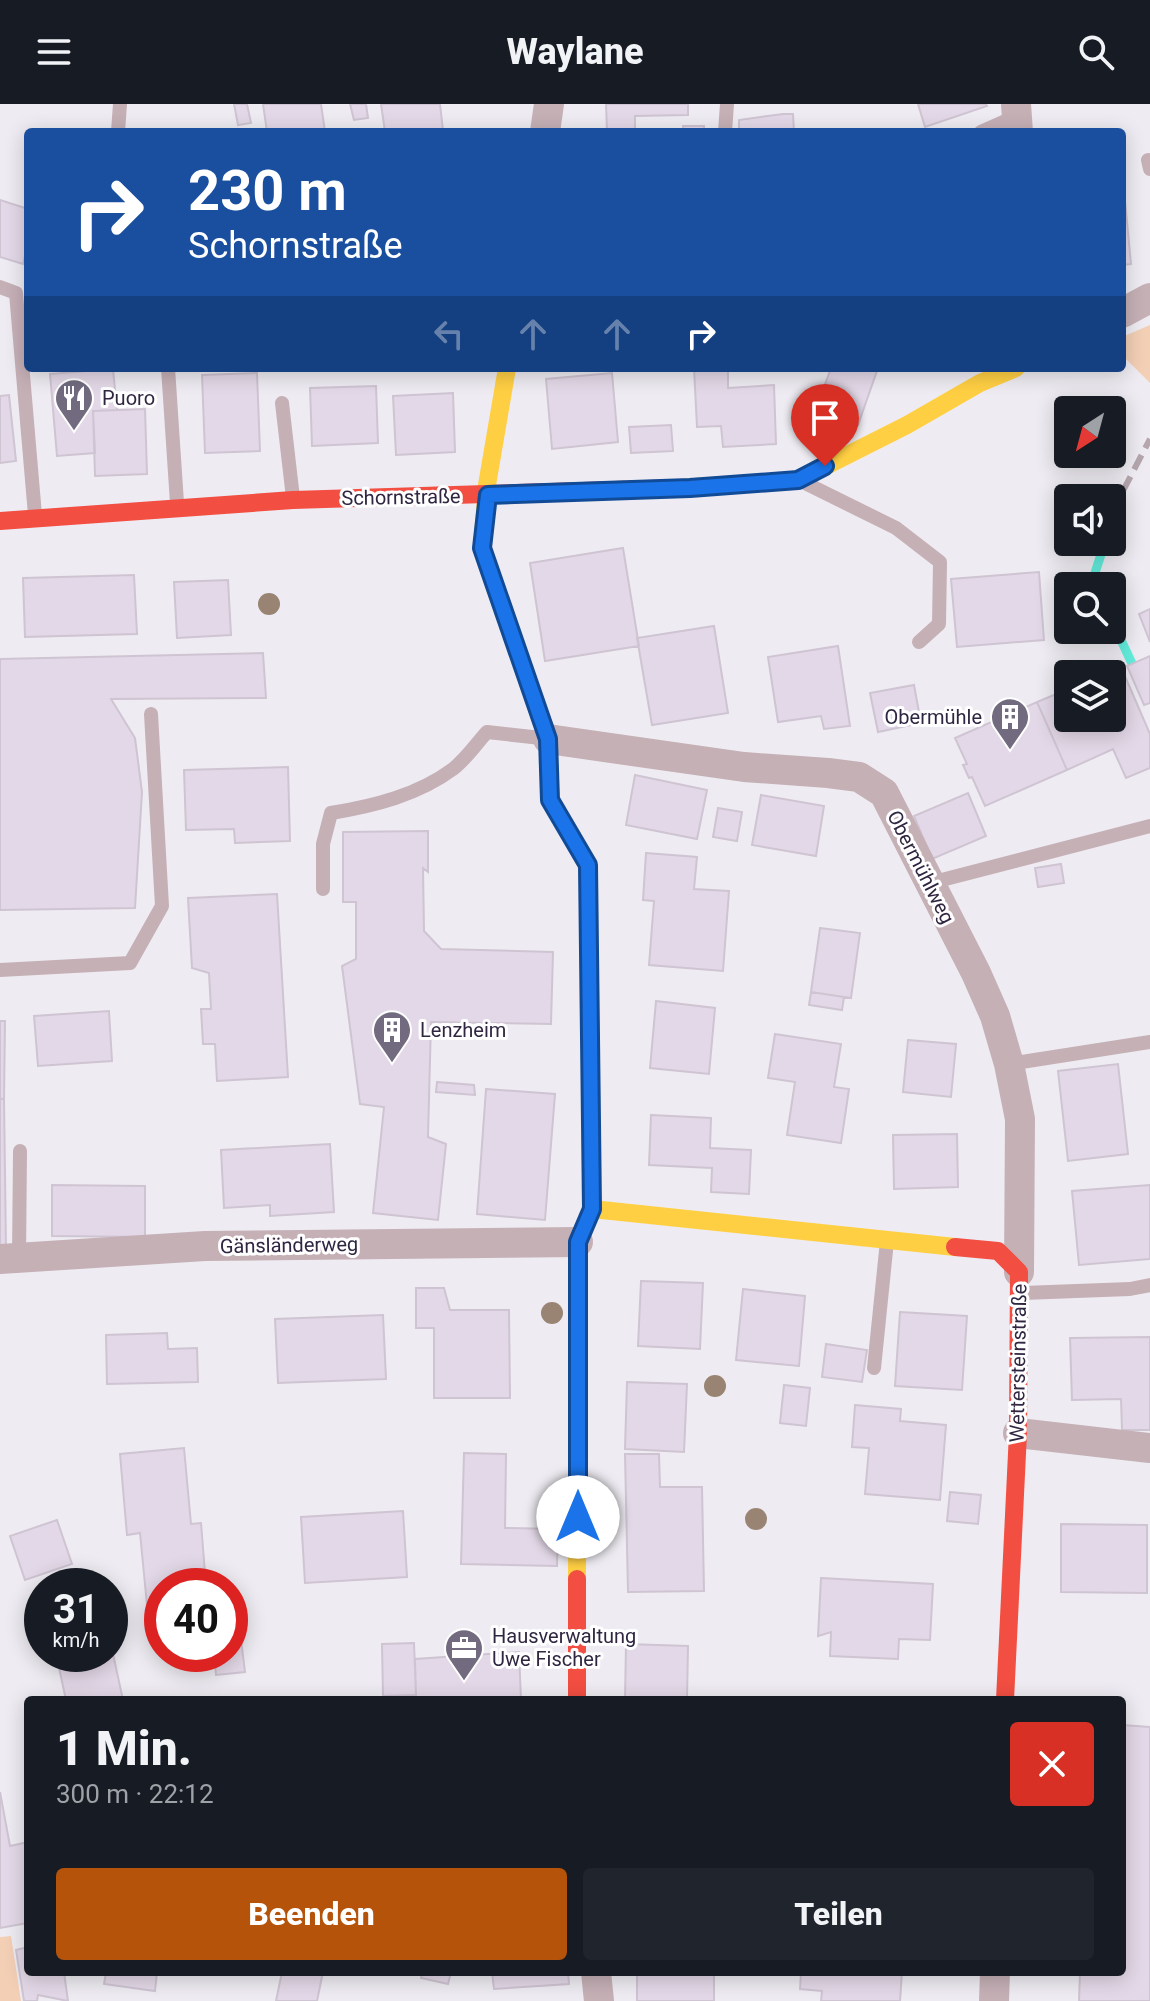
<!DOCTYPE html>
<html lang="de">
<meta charset="utf-8">
<style>
body{margin:0;font-family:Roboto,sans-serif;background:#20242c;color:#f1f3f6;height:100vh;display:flex;flex-direction:column;font-size:30px;white-space:nowrap}
*{box-sizing:border-box;margin:0}
p{font-size:26px;color:#9ea1a6}
.icon{flex:none;width:44px;height:44px;fill:none;stroke:currentColor;stroke-width:2;stroke-linecap:round;stroke-linejoin:round}
.map{position:relative;flex:1;overflow:hidden}
.side{position:absolute;left:24px;top:1592px;width:1102px;height:280px;display:flex;flex-direction:column;background:#171b24;border-radius:8px;box-shadow:0 4px 20px #0003}
.side>*{flex:none}
.top-card{position:absolute;left:24px;top:24px;width:1102px;height:244px;border-radius:8px;box-shadow:0 4px 20px #0003;background:#1a4fa0;color:#fff;overflow:hidden}
.needle{width:52px;rotate:216deg}
.controls{position:absolute;left:1054px;top:292px;display:grid;gap:16px}
.controls a{display:grid;place-items:center;width:72px;height:72px;border-radius:8px;background:#171b24;box-shadow:0 4px 20px #0003;font-size:40px}
.speed{position:absolute;left:24px;top:1464px;display:flex;gap:16px;font-size:40px;font-weight:700;text-align:center}
.speed>*{display:grid;place-content:center;width:104px;height:104px;border-radius:50%;background:#171b24;box-shadow:0 4px 20px #0003;line-height:1}
.speed small{font-size:20px;font-weight:400}
.speed .limit{border:12px solid #d22;background:#fff;color:#111}
.pin{position:absolute;display:grid;place-items:center;width:68px;height:68px;color:#fff;margin:-82px -34px;border-radius:50% 50% 50% 0;rotate:-45deg;box-shadow:0 0 8px #0007}
.pin .icon{rotate:45deg}
.me{position:absolute;width:88px;margin:-44px;rotate:0deg;stroke-linejoin:round;filter:drop-shadow(0 0 6px #0008)}
.turn{display:flex;align-items:center;gap:28px;height:168px;padding:0 32px;font-size:36px}
.turn .icon{width:104px;height:104px;stroke-width:2.5}
.turn b{display:block;font-size:56px;line-height:68px}
.lanes{display:flex;align-items:center;height:76px;padding:0 32px;background:#0003;justify-content:center;gap:40px;direction:ltr}
.lanes .off{opacity:.35}
.round{display:grid;place-items:center;flex:none;width:84px;height:84px;border-radius:8px;background:#20242c}
.overview{display:flex;align-items:center;justify-content:space-between;height:136px;padding:0 32px}
h1{font-size:48px;font-weight:800;line-height:60px}
.primary-button{display:flex;gap:16px;margin-top:auto;padding:16px 32px}
.primary-button a{flex:1;height:92px;border-radius:8px;background:#b45309;color:#fff;font-size:32px;font-weight:800;line-height:92px;text-align:center}
.primary-button a+a{background:#20242c;color:#f1f3f6}
header{display:flex;justify-content:space-between;align-items:center;height:104px;padding:0 32px;background:#171b24;font-size:36px;font-weight:800}
.map>svg:first-child{display:block}
.green{fill:#f3cfb6}
.lines{fill:none;stroke-linecap:round;stroke-linejoin:round}
.stream{stroke:#63ecdc;stroke-width:9}
.building{fill:#e3d8e7;stroke:#cfc4d2;stroke-width:2}
.lane{stroke:#c5b0b6;stroke-width:14}
.street{stroke:#c5b0b6;stroke-width:30}
.fast{stroke:#16e098;stroke-width:18}
.slow{stroke:#ffcf43;stroke-width:18}
.jam{stroke:#f24e42;stroke-width:18}
.rail{stroke:#b5a6ae;stroke-width:6;stroke-dasharray:16 8;stroke-linecap:butt}
.tree{fill:#998473}
.route-casing{stroke:#114b97;stroke-width:20}
.route{stroke:#1a73e8;stroke-width:14}
.labels{text-anchor:middle;stroke-width:6;stroke-linejoin:round;paint-order:stroke}
.poi-label{font-size:20px;fill:#302641;stroke:#fff;text-anchor:start}
.street-label{font-size:20px;fill:#302641;stroke:#fff}
</style>
<header><svg class="icon" aria-label="menu" viewBox="0 0 24 24"><path d="M4 6h16M4 12h16M4 18h16"/></svg>Waylane<svg class="icon" aria-label="search" viewBox="0 0 24 24"><circle cx="10" cy="10" r="6"/><path d="M15 15l6 6"/></svg></header>
<div class="map">
<svg width="1150" height="1897" viewBox="0 0 1150 1897">
<rect width="100%" height="100%" fill="#eeecf2"/>
<path class="green" d="M1150 221V279L1122 251V233Z
M11 1832 21 1897H0V1833Z"/>
<g class="lines">
<path class="stream" d="M1096 482 1093 475 1105 438
M1112 517 1136 568"/>
</g>
<path class="building" d="M234 0H247L251 19 238 21Z
M263 0H321L325 28H267Z
M350 0H366L368 14 354 16Z
M381 0H440L443 27 385 28Z
M606 0H688V11L635 12V28H607Z
M918 0H986L987 2 925 23Z
M783 10H793L794 28H739V16Z
M683 22H704V28H684Z
M1122 86H1124L1131 160 1122 161Z
M0 96 28 105V139L23 160 0 153Z
M694 264H728V284L774 281 776 340 723 343 721 322 697 323Z
M831 264H878L858 321 828 310 837 287 824 283Z
M113 265 117 306 93 307 95 349 57 352 50 270Z
M257 269 260 347 205 349 202 271Z
M612 269 618 338 552 345 546 275Z
M376 282 378 339 312 342 310 284Z
M453 289 455 348 396 351 393 292Z
M9 291 16 357 0 359V292Z
M145 305 147 370 95 372 93 307Z
M671 321 673 347 631 349 629 323Z
M623 444 639 542 545 557 530 459Z
M1039 468 1044 536 957 543 951 475Z
M134 471 137 530 25 533 23 474Z
M228 476 231 531 177 534 174 478Z
M1150 505V538L1139 510Z
M714 522 728 609 652 621 637 534Z
M838 542 850 622 824 625 821 612 778 618 768 553Z
M263 549 266 594 111 595 135 634 142 688 135 804 0 806V555Z
M1150 552V599L1144 601 1127 562Z
M1121 563 1150 630V664L1126 674 1113 645 1067 666 1037 598 1068 585V614H1112V570H1104Z
M914 581 921 619 878 628 870 589Z
M1037 598 1067 666 985 702 972 673 969 674 963 661 967 660 955 634Z
M288 663 290 737 235 739 234 725 186 726 184 666Z
M635 671 707 686 697 735 626 721Z
M968 689 986 732 932 755 914 712Z
M761 691 824 702 816 752 752 741Z
M718 704 742 708 737 737 713 733Z
M428 727V768L423 764 424 827 441 845 553 848 551 920 431 918 428 1033 446 1040 438 1116 373 1109 384 1003 360 1000 342 862 356 855V798H343V728Z
M646 749 697 753 694 785 729 787 723 867 649 861 654 797 643 796Z
M1061 760 1064 779 1038 783 1035 764Z
M277 790 288 973 217 977 215 940H203L201 905H211L209 869 192 864 188 794Z
M820 824 860 829 851 894 811 888Z
M811 888 844 893 842 906 809 901Z
M656 897 715 904 709 970 650 964Z
M109 907 112 957 38 962 34 912Z
M0 917H5L4 995H0Z
M775 930 841 940 834 983 849 985 841 1039 787 1031 795 978 768 974Z
M908 936 956 940 951 993 903 988Z
M1118 960 1128 1050 1068 1057 1058 967Z
M437 978 474 981 475 991 436 988Z
M486 985 555 990 545 1116 477 1110Z
M0 995H4L6 1145H0Z
M651 1011 711 1014 710 1044 751 1046 749 1090 711 1088 712 1064 649 1061Z
M957 1030 958 1083 894 1085 893 1031Z
M330 1040 334 1108 270 1112V1101L224 1104 221 1046Z
M52 1081 145 1082V1133L52 1132Z
M1150 1081V1155L1079 1161 1072 1087Z
M641 1177 703 1179 700 1245 638 1242Z
M416 1184H444L450 1206H509L510 1294H434V1224H416Z
M743 1185 805 1192 799 1262 736 1256Z
M900 1208 967 1212 962 1286 895 1282Z
M383 1211 386 1275 278 1279 275 1215Z
M167 1229 168 1245 197 1244 198 1278 107 1280 106 1231Z
M1150 1233V1326H1122L1121 1295 1072 1296 1070 1234Z
M826 1240 867 1246 862 1278 822 1273Z
M627 1278 687 1280 684 1348 625 1345Z
M784 1281 810 1284 806 1322 780 1319Z
M855 1301 901 1305 900 1317 946 1321 940 1396 865 1390 869 1344 852 1343Z
M184 1344 191 1420 201 1419 206 1482H162V1500L147 1501 140 1429 127 1431 120 1350Z
M464 1349 506 1350 505 1424 558 1425 557 1462 461 1460Z
M625 1350H659L660 1383H702L704 1487 628 1488Z
M950 1388 981 1391 978 1420 947 1417Z
M403 1407 407 1473 305 1479 301 1413Z
M57 1416 72 1460 25 1476 10 1432Z
M1061 1420 1147 1421V1489L1061 1488Z
M821 1474 933 1480 930 1536 899 1535 898 1555 830 1552 831 1528 818 1532Z
M230 1504H237L245 1568 216 1571 214 1550H230Z
M110 1536 123 1596H66L56 1550H110Z
M414 1539 416 1591 383 1592 382 1540Z
M626 1540 688 1542 687 1596H625Z
M519 1548 521 1596H408V1592L416 1591 415 1555Z
M1122 1621 1150 1623V1897H1079L1080 1868H1122Z
M0 1688 10 1742 28 1738V1819L0 1824Z
M28 1843V1868H64L68 1897 38 1891 37 1897H24L16 1846Z
M106 1868H157L155 1887 104 1880Z
M282 1868H323L317 1897H276Z
M422 1868H451L448 1880 421 1874Z
M492 1868H568L569 1880 494 1885Z
M637 1868H714V1897H637Z
M801 1868H902L900 1897H821L822 1887 800 1885Z"/>
<g class="lines">
<path class="lane" d="M118 28 120 0
M725 28 727 0
M981 28 1017 12
M1148 56 1150 65
M0 183 16 189 35 411
M168 264 177 399
M282 299 293 394
M807 380 896 424 940 458 939 520 919 538
M930 779 1150 722
M323 785V740L331 709C374 702 418 691 453 665 466 655 476 640 487 628L541 634
M0 866 130 859 162 802 151 610
M1009 960 1150 938
M19 1154 20 1047
M1023 1189 1130 1185 1150 1181
M874 1264 887 1137"/>
<path class="street" d="M1016 0 1018 28
M545 28 549 0
M1122 209 1150 194
M548 635 744 663 828 669 859 673 884 689 976 869 995 912 1009 960 1020 1015 1019 1168
M0 1155 205 1142 578 1138
M1018 1329 1150 1344
M596 1868 599 1897
M994 1897 995 1868"/>
<path class="fast" d="M533 592 548 635 550 696 588 761 591 990"/>
<path class="slow" d="M507 264 487 381 482 444 533 592
M680 384 798 376 907 321 980 279 1016 264
M592 1105 955 1143
M577 1475 578 1138 592 1105 591 990"/>
<path class="jam" d="M0 417 293 396 680 384
M955 1143 998 1147 1019 1168 1018 1329 1005 1596
M577 1596V1475"/>
<path class="rail" d="M1112 408 1150 335"/>
</g>
<g class="tree">
<circle cx="269" cy="500" r="11"/>
<circle cx="552" cy="1209" r="11"/>
<circle cx="715" cy="1282" r="11"/>
<circle cx="756" cy="1415" r="11"/>
</g>
<g class="lines">
<defs>
<path id="route" d="M578 1413V1138L592 1105 588 761 550 696 548 635 482 444 488 391 690 384 798 376 825 362"/>
</defs>
<use href="#route" class="route-casing"/>
<use href="#route" class="route"/>
</g>
<defs>
<symbol id="restaurant-pin" viewBox="-11 -11 22 30"><path d="M0 17L-7.5 6A9.5 9.5 0 1 1 7.5 6Z" fill="#726b7f" stroke="#fff"/><path d="M-5-6h1v4h1v-4h1v4h1v-4h1v5L-1.5 .5V6h-2V.5L-5-1ZM5-6V6H3V1.5H1.5Q1.5-4 5-6Z" fill="#fff"/></symbol>
<symbol id="building-pin" viewBox="-11 -11 22 30"><path d="M0 17L-7.5 6A9.5 9.5 0 1 1 7.5 6Z" fill="#726b7f" stroke="#fff"/><path d="M-4-6H4V6H1V3H-1V6H-4ZM-2.5-4.3h1.7v1.8h-1.7ZM.8-4.3h1.7v1.8H.8ZM-2.5-1h1.7V.8h-1.7ZM.8-1h1.7V.8H.8Z" fill="#fff"/></symbol>
<symbol id="office-pin" viewBox="-11 -11 22 30"><path d="M0 17L-7.5 6A9.5 9.5 0 1 1 7.5 6Z" fill="#726b7f" stroke="#fff"/><path d="M-6-3h4V-5.5h4V-3h4V5H-6ZM-1-4.5V-3h2v-1.5ZM-6 0V1H6V0Z" fill="#fff"/></symbol>
</defs>
<g fill-rule="evenodd">
<use href="#restaurant-pin" x="52" y="272" width="44" height="60"/>
<use href="#building-pin" x="988" y="591" width="44" height="60"/>
<use href="#building-pin" x="370" y="904" width="44" height="60"/>
<use href="#office-pin" x="442" y="1522" width="44" height="60"/>
</g>
<g class="labels">
<g class="poi-label">
<text x="102" y="301">Puoro</text>
<text x="982" y="620" text-anchor="end">Obermühle</text>
<text x="420" y="933">Lenzheim</text>
<text x="492" y="1539">Hausverwaltung<tspan x="492" dy="23">Uwe Fischer</tspan></text>
</g>
<g class="street-label">
<text transform="translate(401 393) rotate(-1)" y="7">Schornstraße</text>
<text transform="translate(921 763) rotate(63)" y="7">Obermühlweg</text>
<text transform="translate(289 1141) rotate(-1)" y="7">Gänsländerweg</text>
<text transform="translate(1018 1259) rotate(-89)" y="7">Wettersteinstraße</text>
</g>
</g>
</svg>
<div class="controls">
<a><svg class="needle" viewBox="-14 -14 28 28"><path d="M0-13l5 13h-10z" fill="#e53935"/><path d="M0 13l5-13h-10z" fill="#9ea1a6"/></svg></a>
<a><svg class="icon" aria-label="sound" viewBox="0 0 24 24"><path d="M4 9h4l5-4v14l-5-4H4zM17 9q2 3 0 6"/></svg></a>
<a><svg class="icon" aria-label="search" viewBox="0 0 24 24"><circle cx="10" cy="10" r="6"/><path d="M15 15l6 6"/></svg></a>
<a><svg class="icon" aria-label="layers" viewBox="0 0 24 24"><path d="M12 4l9 5-9 5-9-5zM3 14l9 5 9-5"/></svg></a>
</div>
<div class="speed"><div>31<small>km/h</small></div><div class="limit">40</div></div>
<div class="pin" style="left:825px;top:362px;background:#d93025"><svg class="icon" aria-label="arrive" viewBox="0 0 24 24"><path d="M6 21V4h12l-3 4 3 4H6"/></svg></div>
<svg class="me" style="left:578px;top:1413px" viewBox="-20 -20 40 40"><circle r="19" fill="#fff"/><path d="M0-13L10 11 0 6-10 11z" fill="#1a73e8"/></svg>
<div class="top-card">
<div class="turn"><svg class="icon" aria-label="right" viewBox="0 0 24 24"><path d="M7 20v-9h11M14 6l5 5-5 5"/></svg><div><b>230 m</b>Schornstraße</div></div>
<div class="lanes"><svg class="icon off" aria-label="left" viewBox="0 0 24 24"><path d="M17 20v-9H6M10 6l-5 5 5 5"/></svg><svg class="icon off" aria-label="ahead" viewBox="0 0 24 24"><path d="M12 20V5M6 11l6-6 6 6"/></svg><svg class="icon off" aria-label="ahead" viewBox="0 0 24 24"><path d="M12 20V5M6 11l6-6 6 6"/></svg><svg class="icon" aria-label="right" viewBox="0 0 24 24"><path d="M7 20v-9h11M14 6l5 5-5 5"/></svg></div>
</div>
<section class="side">
<div class="overview"><div><h1>1 Min.</h1><p>300 m · 22:12</p></div><a class="round" style="background:#d93025;color:#fff"><svg class="icon" aria-label="close" viewBox="0 0 24 24"><path d="M6 6l12 12M18 6L6 18"/></svg></a></div>
<div class="primary-button"><a>Beenden</a><a>Teilen</a></div>
</section>
</div>
